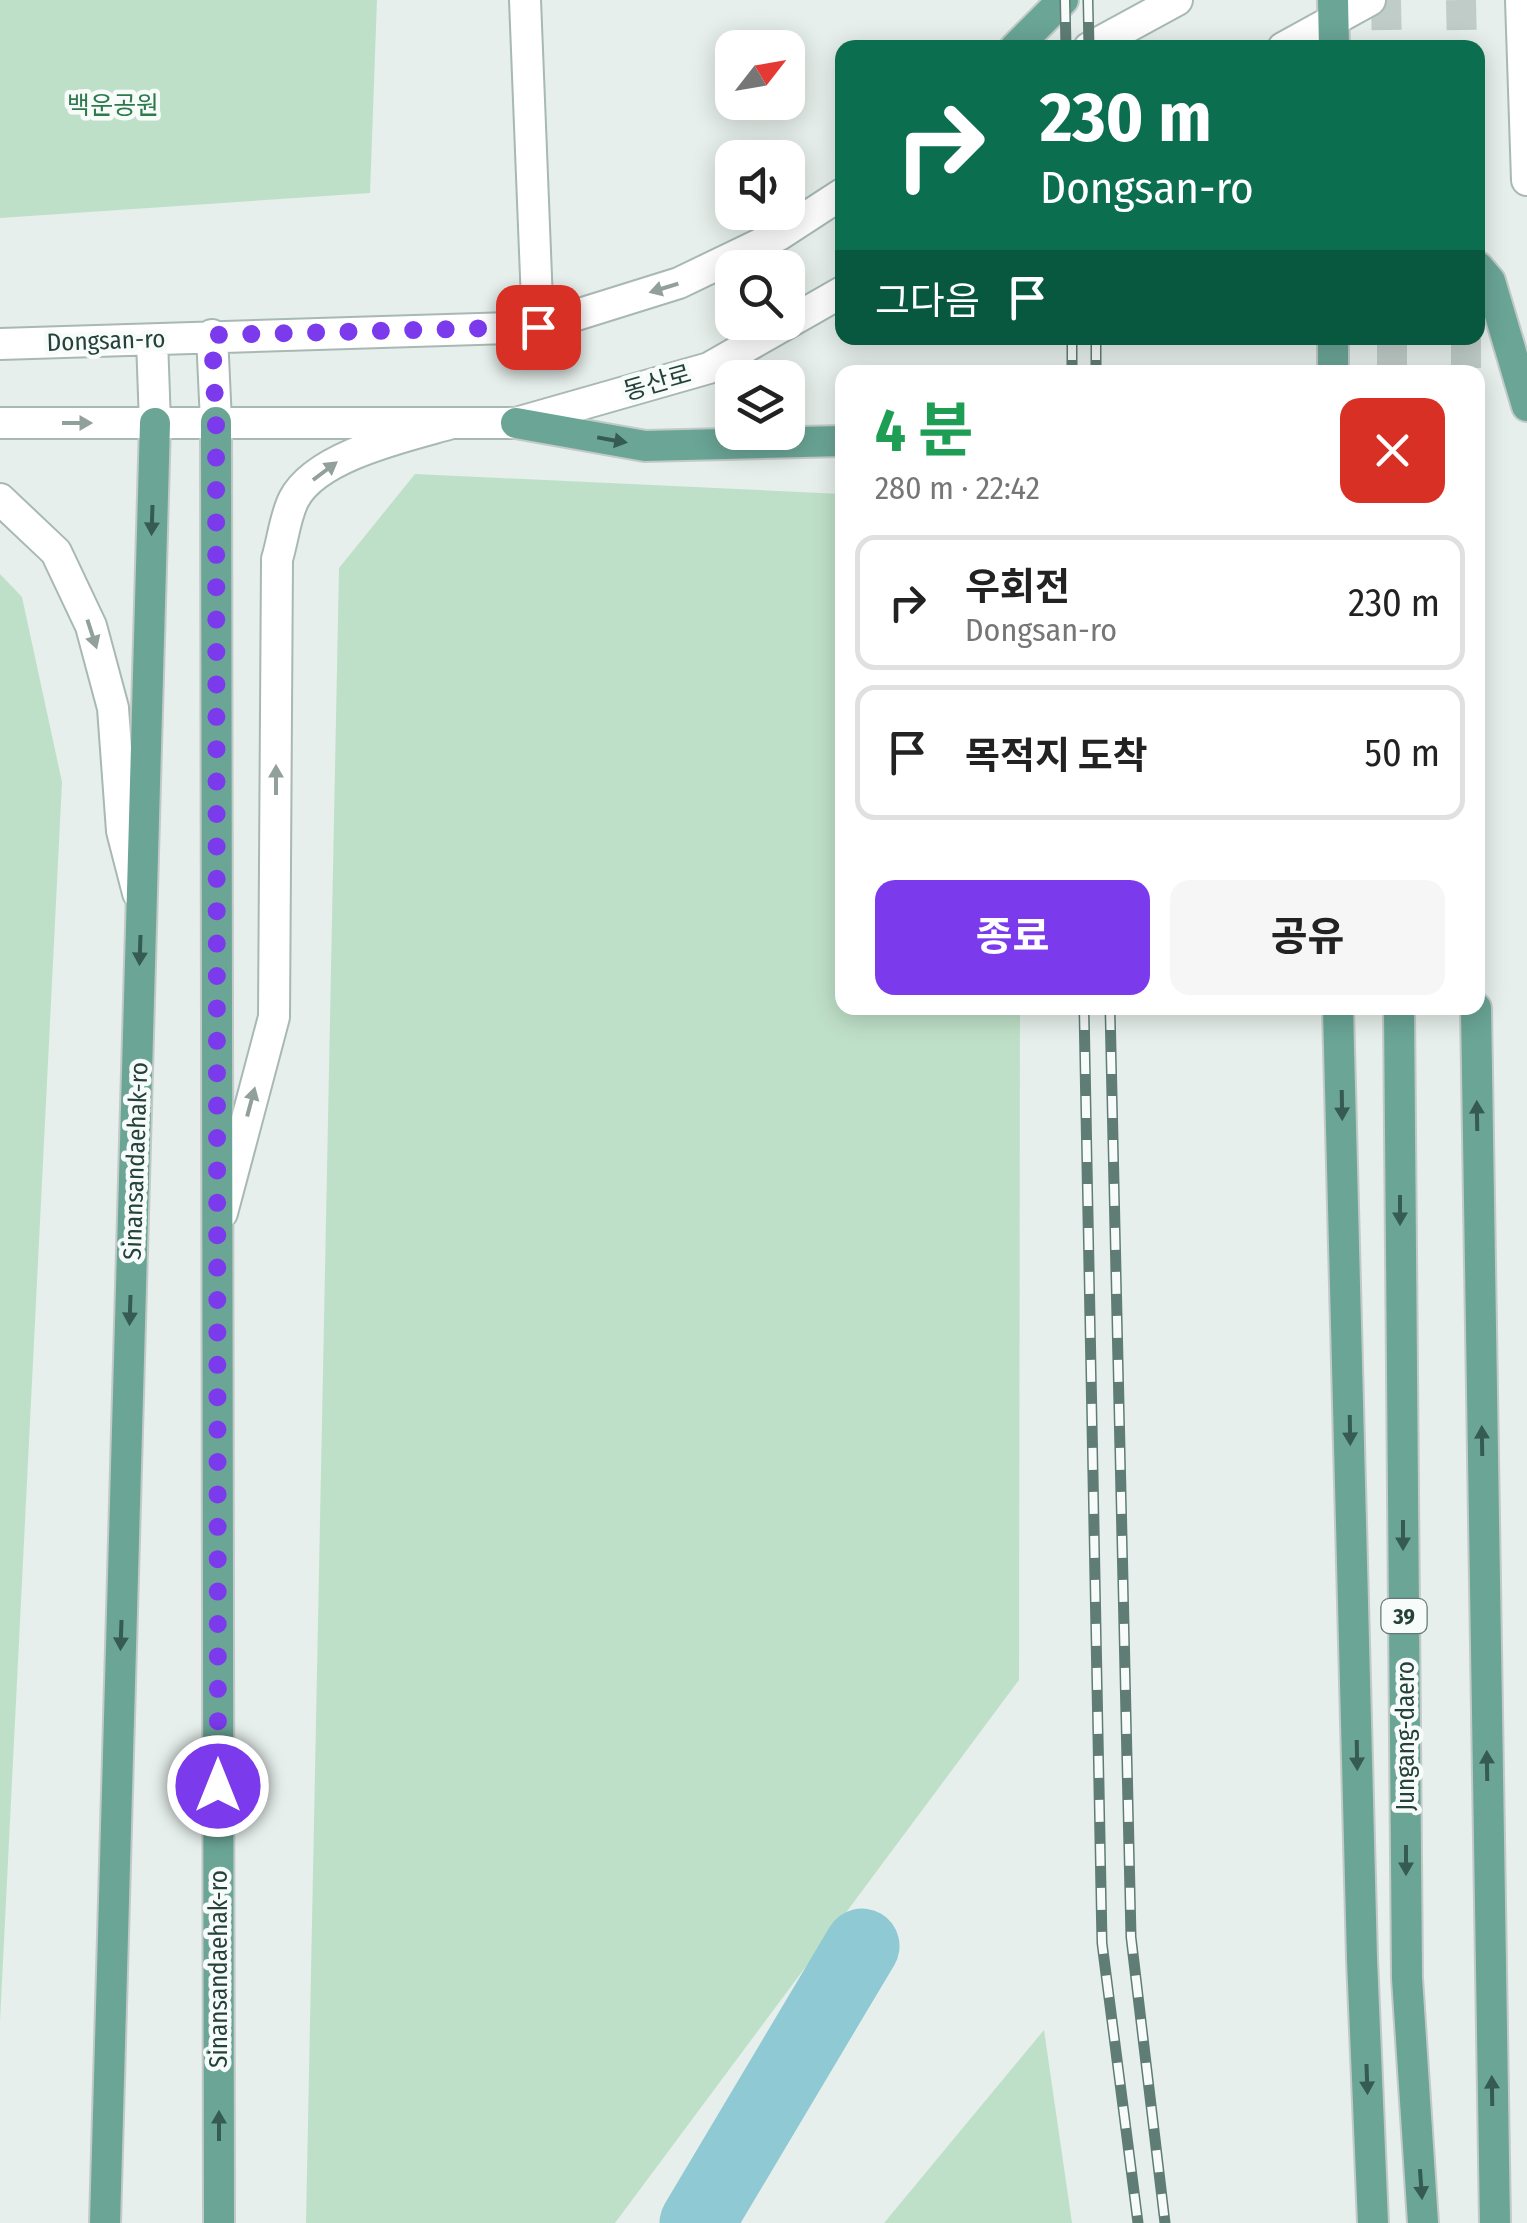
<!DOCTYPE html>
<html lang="ko">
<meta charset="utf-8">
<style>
body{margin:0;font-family:"Fira Sans Condensed","Noto Sans KR",sans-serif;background:#f6f6f6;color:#222;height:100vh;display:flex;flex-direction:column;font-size:38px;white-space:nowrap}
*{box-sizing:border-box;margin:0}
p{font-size:32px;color:#767676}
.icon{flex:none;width:55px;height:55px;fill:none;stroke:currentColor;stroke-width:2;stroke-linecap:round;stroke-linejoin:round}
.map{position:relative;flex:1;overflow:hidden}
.details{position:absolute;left:835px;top:365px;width:650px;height:650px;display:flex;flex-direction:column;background:#fff;border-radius:20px;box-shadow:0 5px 25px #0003}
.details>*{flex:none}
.banner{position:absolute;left:835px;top:40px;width:650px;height:305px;border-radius:20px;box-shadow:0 5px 25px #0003;background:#0b6e4f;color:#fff;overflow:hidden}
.needle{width:65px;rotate:59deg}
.fabs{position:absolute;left:715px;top:30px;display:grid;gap:20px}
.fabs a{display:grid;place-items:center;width:90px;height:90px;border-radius:20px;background:#fff;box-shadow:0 5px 25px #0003;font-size:50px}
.pin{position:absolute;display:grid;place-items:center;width:85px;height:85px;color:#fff;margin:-42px;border-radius:20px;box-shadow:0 5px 15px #0006}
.me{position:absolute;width:110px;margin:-55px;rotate:0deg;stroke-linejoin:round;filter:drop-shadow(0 0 8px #0008)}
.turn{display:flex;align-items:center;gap:35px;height:210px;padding:0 40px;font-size:45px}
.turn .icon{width:130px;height:130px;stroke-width:2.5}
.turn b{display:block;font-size:70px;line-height:85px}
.then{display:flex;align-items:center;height:95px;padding:0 40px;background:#0003;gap:20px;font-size:38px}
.round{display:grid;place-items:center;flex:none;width:105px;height:105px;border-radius:20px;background:#f6f6f6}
.headline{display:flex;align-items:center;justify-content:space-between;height:170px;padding:0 40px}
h1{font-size:60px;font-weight:700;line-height:75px;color:#1e9e55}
.cta{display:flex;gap:20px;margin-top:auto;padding:20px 40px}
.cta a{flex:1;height:115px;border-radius:20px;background:#7c3aed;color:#fff;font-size:40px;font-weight:700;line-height:115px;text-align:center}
.cta a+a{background:#f6f6f6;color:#222}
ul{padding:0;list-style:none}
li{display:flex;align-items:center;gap:30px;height:135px;margin:0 20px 15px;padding:0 20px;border:5px solid #e0e0e0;border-radius:20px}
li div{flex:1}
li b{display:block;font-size:38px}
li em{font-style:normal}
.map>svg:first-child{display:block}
.green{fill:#bfe0c8}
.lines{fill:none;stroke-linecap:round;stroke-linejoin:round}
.river{stroke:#8ec9d4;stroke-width:75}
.major-tunnel{stroke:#bfccc8;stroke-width:30;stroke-dasharray:30 15;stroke-linecap:butt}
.minor-casing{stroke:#a8b8b2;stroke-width:34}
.major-casing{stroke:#c2cac8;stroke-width:34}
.minor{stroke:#fff;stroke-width:30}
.major{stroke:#6aa596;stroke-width:30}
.rail-casing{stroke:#5f7d75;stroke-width:11}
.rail{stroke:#f7fbf9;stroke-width:8;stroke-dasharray:22;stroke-linecap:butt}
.oneway{fill:#92a09c}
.oneway2{fill:#365b51}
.route{stroke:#7c3aed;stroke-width:18;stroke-dasharray:0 32.4}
.labels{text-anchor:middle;stroke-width:9;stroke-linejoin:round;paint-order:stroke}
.shield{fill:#f7fbf9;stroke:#637a73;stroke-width:2.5}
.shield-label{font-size:22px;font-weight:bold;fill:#24423a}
.park-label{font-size:25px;fill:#2d7a4b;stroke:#f7fbf9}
.street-label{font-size:25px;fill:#24423a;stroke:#f7fbf9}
</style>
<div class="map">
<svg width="1527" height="2223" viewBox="0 0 1527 2223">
<rect width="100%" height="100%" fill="#e6efeb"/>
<path class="green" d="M0 0H377L370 193 0 218Z
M415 474 842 494V1008H1020L1019 1680 615 2223H306L339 568Z
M0 574 22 597 62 782 0 2021Z
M1044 2030 1072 2223H884Z"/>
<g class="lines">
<path class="river" d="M697 2223 862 1946"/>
<path class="major-tunnel" d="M1386 0 1387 48
M1461 0 1462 48
M1392 338V372
M1466 338V372"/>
<defs>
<path id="minor" d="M525 0 538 327
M1521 0 1527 180
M1089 48 1177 0
M1283 48 1370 0
M212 335 216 422
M152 340 155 423
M0 344 538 327 679 283 779 235 842 194
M0 423H516L709 368 842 292
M0 499 56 552 91 626 113 708 122 831 138 893
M222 1213 274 1017 277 559C283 540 285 516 294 499 317 455 407 436 452 423"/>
<path id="major" d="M1333 0 1334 48
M1015 48 1063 0
M1478 267 1490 281 1527 406
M1333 338V372
M216 422 219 2223
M516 423 645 446 842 441
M1338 1008 1362 1959 1373 2223
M1399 1008 1407 1978 1423 2223
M1476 1008 1495 2223
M105 2223 155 423"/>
</defs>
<use href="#minor" class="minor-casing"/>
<use href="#major" class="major-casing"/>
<use href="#minor" class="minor"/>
<use href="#major" class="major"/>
<defs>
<path id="rail" d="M1065 0 1066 48
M1088 0 1089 48
M1072 338V372
M1096 338V372
M1084 1008 1102 1943 1138 2223
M1110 1008 1131 1937 1165 2223"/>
</defs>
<use href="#rail" class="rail-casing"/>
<use href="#rail" class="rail"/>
</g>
<defs><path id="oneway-solid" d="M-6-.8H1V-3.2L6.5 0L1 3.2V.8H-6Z" transform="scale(2.5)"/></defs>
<g class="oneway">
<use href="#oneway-solid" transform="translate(664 288) rotate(163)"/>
<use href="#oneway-solid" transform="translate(77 423)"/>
<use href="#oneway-solid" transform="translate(325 471) rotate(-37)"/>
<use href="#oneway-solid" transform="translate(92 634) rotate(72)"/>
<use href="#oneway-solid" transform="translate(276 780) rotate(-90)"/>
<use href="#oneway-solid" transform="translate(251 1102) rotate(-75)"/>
</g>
<g class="oneway2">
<use href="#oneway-solid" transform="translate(612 440) rotate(10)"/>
<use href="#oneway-solid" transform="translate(152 520) rotate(92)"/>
<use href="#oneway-solid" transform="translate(140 950) rotate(92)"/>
<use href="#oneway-solid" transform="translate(1342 1105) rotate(89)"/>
<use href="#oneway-solid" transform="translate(1477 1116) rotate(-91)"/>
<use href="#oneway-solid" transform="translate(1400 1210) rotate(90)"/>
<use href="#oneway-solid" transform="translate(130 1310) rotate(92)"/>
<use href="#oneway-solid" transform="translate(1350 1430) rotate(89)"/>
<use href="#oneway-solid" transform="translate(1482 1441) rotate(-91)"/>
<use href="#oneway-solid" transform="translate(1403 1535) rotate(90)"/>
<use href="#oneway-solid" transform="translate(121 1635) rotate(92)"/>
<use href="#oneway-solid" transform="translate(1357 1755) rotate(89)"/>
<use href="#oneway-solid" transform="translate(1487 1766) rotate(-91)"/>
<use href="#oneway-solid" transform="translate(1406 1860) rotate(90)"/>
<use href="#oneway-solid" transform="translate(1367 2079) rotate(88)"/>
<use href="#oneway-solid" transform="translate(1492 2091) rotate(-91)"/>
<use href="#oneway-solid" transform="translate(219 2126) rotate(-90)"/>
<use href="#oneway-solid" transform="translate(1421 2184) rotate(86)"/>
</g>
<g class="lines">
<path class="route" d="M218 1786 216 422 212 335 538 327"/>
</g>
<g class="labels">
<rect class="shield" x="1381.5" y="1599" width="45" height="34" rx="8"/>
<g class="shield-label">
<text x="1404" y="1624">39</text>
</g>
<g class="park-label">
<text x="113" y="114">백운공원</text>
</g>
<g class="street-label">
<text transform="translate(106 340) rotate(-2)" y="9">Dongsan-ro</text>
<text transform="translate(657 382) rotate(-16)" y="9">동산로</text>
<text transform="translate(135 1161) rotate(-88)" y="9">Sinansandaehak-ro</text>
<text transform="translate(1405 1736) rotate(-90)" y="9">Jungang-daero</text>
<text transform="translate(218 1969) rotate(-90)" y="9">Sinansandaehak-ro</text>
</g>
</g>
</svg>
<div class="fabs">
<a><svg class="needle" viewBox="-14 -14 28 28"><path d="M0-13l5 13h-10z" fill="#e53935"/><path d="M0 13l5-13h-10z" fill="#767676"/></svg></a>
<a><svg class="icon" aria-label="sound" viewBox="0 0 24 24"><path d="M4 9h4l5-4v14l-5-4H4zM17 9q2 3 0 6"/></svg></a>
<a><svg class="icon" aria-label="search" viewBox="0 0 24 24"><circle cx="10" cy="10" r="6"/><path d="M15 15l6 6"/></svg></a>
<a><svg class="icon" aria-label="layers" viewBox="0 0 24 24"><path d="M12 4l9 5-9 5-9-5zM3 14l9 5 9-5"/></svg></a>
</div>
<div class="pin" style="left:538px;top:327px;background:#d93025"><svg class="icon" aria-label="arrive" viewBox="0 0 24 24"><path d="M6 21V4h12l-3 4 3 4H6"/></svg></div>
<svg class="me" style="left:218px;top:1786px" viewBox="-20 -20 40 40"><circle r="17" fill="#7c3aed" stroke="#fff" stroke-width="3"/><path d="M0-11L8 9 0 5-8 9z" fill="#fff"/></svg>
<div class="banner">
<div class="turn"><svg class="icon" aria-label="right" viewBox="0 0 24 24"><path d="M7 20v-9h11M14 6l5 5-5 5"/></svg><div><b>230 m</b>Dongsan-ro</div></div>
<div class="then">그다음<svg class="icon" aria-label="arrive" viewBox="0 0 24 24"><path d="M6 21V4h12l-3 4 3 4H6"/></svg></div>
</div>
<section class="details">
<div class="headline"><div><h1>4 분</h1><p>280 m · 22:42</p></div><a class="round" style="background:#d93025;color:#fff"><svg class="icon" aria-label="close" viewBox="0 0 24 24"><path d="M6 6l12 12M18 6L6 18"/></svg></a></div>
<ul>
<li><svg class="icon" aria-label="right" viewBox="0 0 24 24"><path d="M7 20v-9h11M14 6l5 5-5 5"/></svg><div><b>우회전</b><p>Dongsan-ro</p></div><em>230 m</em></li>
<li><svg class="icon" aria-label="arrive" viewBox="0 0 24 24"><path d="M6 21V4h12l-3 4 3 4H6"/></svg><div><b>목적지 도착</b></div><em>50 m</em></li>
</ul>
<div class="cta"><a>종료</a><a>공유</a></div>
</section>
</div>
